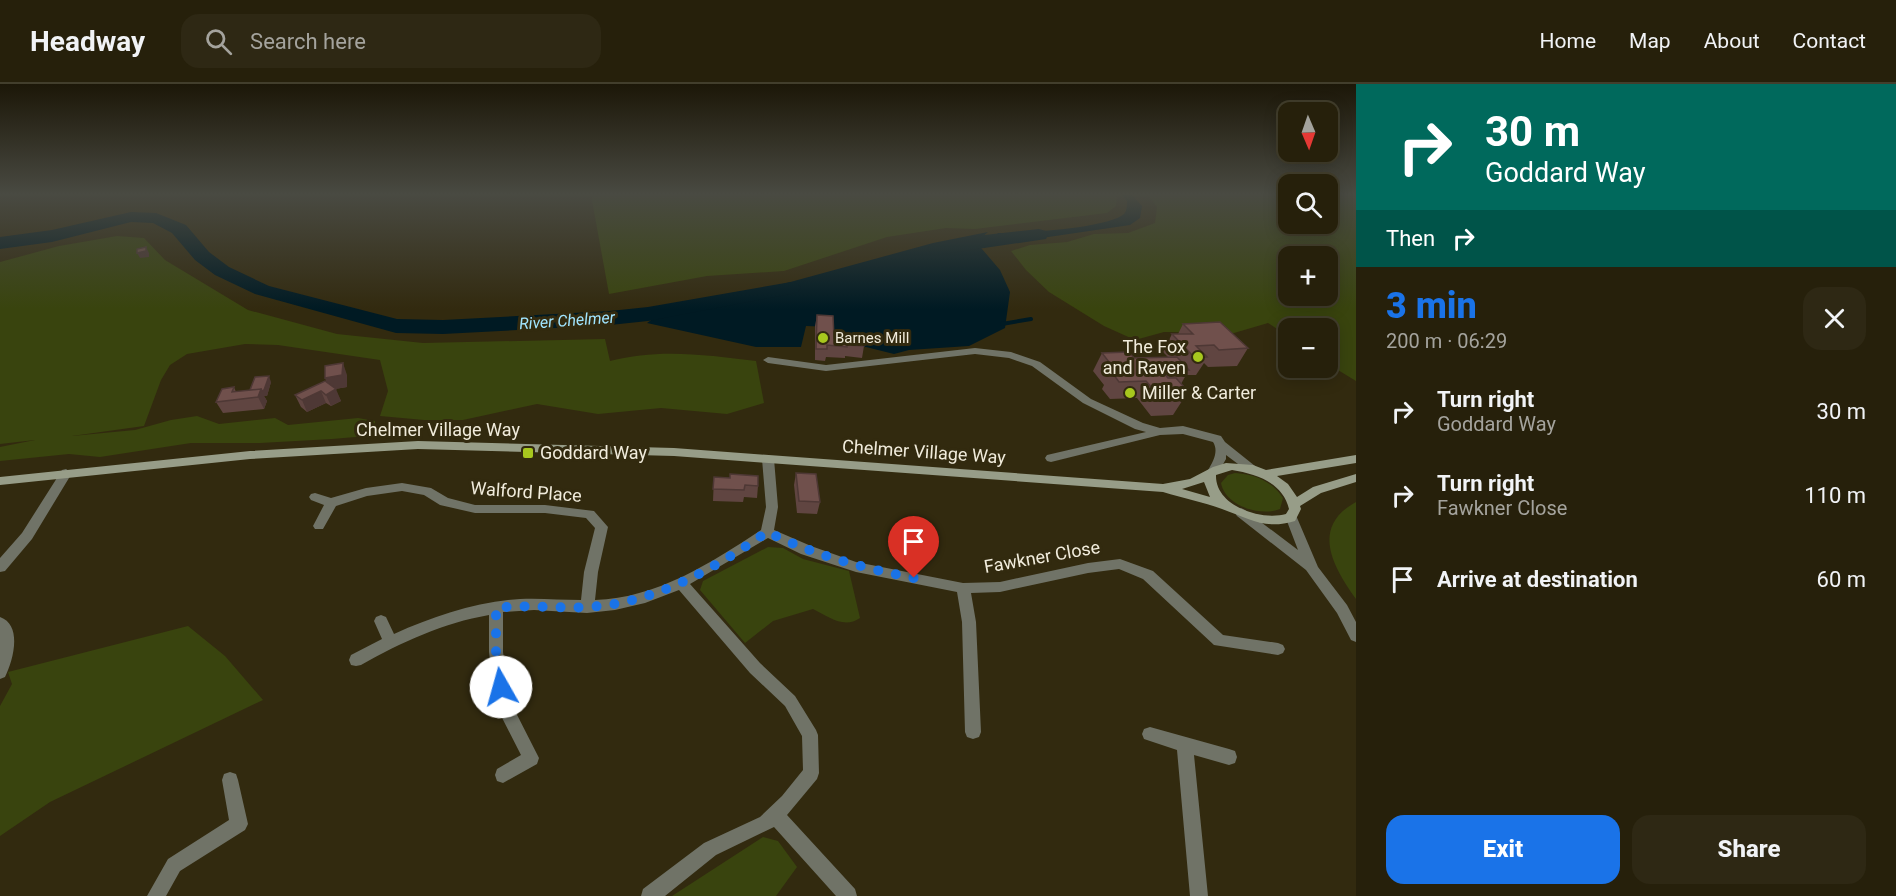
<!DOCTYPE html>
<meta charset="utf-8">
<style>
body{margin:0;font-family:Roboto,sans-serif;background:#2e2814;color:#f1f3f6;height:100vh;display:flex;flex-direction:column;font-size:22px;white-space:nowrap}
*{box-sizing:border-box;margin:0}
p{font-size:20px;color:#a4a39d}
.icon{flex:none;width:33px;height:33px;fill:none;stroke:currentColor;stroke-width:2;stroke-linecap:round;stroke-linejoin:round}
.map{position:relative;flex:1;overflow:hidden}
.drawer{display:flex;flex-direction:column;background:#26200b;width:540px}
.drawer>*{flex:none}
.banner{background:#00695c;color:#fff;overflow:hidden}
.needle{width:39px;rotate:178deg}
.buttons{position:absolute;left:1278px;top:18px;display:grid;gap:12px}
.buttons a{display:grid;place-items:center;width:60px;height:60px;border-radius:12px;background:#26200b;box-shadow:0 3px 15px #0003,0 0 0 2px #423e2c;font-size:30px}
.pin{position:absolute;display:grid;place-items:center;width:51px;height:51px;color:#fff;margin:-62px -26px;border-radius:50% 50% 50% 0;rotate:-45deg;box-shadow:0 0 6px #0007}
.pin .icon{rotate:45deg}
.me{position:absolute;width:66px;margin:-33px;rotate:353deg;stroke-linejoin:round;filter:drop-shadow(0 0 4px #0008)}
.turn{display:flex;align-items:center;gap:21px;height:126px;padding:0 30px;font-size:27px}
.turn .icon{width:78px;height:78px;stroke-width:2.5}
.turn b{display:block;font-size:42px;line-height:51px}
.then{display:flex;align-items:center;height:57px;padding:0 30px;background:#0003;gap:12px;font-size:22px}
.round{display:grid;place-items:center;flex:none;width:63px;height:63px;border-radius:18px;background:#2e2814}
.head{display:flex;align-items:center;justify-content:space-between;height:102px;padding:0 30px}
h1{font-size:36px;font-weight:800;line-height:45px;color:#1a73e8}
.cta{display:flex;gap:12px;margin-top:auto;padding:12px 30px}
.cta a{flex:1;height:69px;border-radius:18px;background:#1a73e8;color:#fff;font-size:24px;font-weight:800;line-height:69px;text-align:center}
.cta a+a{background:#2e2814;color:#f1f3f6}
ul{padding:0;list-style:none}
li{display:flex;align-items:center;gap:18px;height:84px;padding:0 30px}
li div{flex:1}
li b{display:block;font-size:22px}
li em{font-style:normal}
header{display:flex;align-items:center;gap:36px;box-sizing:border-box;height:84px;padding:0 30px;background:#26200b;border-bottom:2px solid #423e2c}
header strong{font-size:28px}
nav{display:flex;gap:33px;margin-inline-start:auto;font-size:21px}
.search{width:420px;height:54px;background:#2e2814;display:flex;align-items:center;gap:15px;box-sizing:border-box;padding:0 21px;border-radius:18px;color:#a4a39d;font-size:22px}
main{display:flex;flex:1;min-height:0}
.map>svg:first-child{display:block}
.green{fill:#39440e;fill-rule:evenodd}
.water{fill:#001a23}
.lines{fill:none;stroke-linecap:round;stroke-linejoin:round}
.stream-far1{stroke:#001a23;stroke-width:3}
.stream{stroke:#001a23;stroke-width:4}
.river{fill:#001a23;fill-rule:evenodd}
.street{fill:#707367;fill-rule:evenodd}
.secondary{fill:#979d88;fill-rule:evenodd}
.wall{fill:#604541}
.shaded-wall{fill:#4e3835}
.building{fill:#70504c;stroke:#4e3835;stroke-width:1.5}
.route{stroke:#1a73e8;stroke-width:10;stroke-dasharray:0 18}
.poi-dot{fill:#a7c71e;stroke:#322a0f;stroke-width:2}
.labels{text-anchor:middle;stroke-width:6;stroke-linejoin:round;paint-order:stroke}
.far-poi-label{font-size:15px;fill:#f1ecdc;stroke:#322a0f;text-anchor:start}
.far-water-label{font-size:16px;font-style:italic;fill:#a1e5ff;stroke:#322a0f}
.poi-label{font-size:18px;fill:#f1ecdc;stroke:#322a0f;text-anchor:start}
.street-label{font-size:18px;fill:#f1ecdc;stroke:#322a0f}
</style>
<header>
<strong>Headway</strong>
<div class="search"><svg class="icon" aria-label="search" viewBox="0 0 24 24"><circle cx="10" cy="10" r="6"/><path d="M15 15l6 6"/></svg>Search here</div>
<nav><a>Home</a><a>Map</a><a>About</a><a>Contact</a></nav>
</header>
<main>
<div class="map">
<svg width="1356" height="812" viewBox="0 0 1356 812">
<rect width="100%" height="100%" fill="#322a0f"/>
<path class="green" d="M591 111H1116L1117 112 1116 122 1107 129 975 145 946 144 887 153 784 187 707 192 609 210Z
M1148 111H1288V140H1328V111H1356V297L1328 280V244H1288V252L1268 239 1234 249 1164 248 1135 256 1104 242 1049 208 1026 186 1011 167 1030 161 1067 158 1094 150 1128 149 1155 139 1157 123ZM1288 172H1328V212H1288Z
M117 152 144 154 165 176 248 226 337 250 423 259 605 255 610 277C659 264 707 271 756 277L764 319 727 330 661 324 598 330 537 320 463 336H424L380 332 388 307 380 276 278 261 245 260 187 270 170 281 161 296 144 342 72 352 135 346 171 336 197 332 219 340 275 334 288 341 358 334 375 337V346L367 352 332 355 260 359H191L100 373 69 370 0 377V363L35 356 0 360V178L59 162Z
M1235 389C1254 390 1272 397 1283 414L1280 425C1261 433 1225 422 1221 399L1228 391Z
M1356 418V515C1333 483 1310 443 1356 418Z
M768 463 783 464 803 475 849 487 860 534C844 545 829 533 813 525L773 537 745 559 700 506 703 497Z
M188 542 225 572 263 616 50 718 0 752V622L12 600 8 588Z
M763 753 778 757 797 783 776 812H672Z"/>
<path class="water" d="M1122 111H1132L1142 122 1140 134 1130 141 1008 159 997 149C1019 150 1109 144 1124 130 1127 127 1127 121 1127 117Z
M988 148 976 158 1000 186 1010 208 1005 244 969 262 909 266 894 270 866 263 832 265V243L806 242 801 263H756L647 239 664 227 737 215 756 210 754 208 933 159Z"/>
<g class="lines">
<path class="stream-far1" d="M648 230 651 231"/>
<path class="stream" d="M648 230 661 233
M1002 240 1031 235"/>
<path class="river" d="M131 128 156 129 186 141 209 168 229 183 269 202 397 235 443 236 610 227 648 223 791 198 798 200 801 204 798 208 791 210 648 237 610 241 443 250 396 249 255 210 215 191 195 176 172 149 153 139 131 138 52 158 0 165V153L52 146Z
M1039 145 1046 147 1048 151 1046 155 937 171 930 169 927 165 930 161 976 152Z"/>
<path class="street" d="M975 264 1011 268 1040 278 1091 315 1143 339 1160 344 1183 342 1221 352 1225 358 1260 386 1258 389H1250L1226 371V375L1218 389H1210L1208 386C1213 378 1219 367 1213 358L1183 350 1160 351 1051 378 1047 377 1045 374 1047 371 1146 348 1135 345 1083 319 1032 282 1009 274 975 270 826 287 768 279 763 276 768 273 826 281Z
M768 371 774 375 778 423 774 446 811 462 856 478 963 499 1000 498 1088 479 1120 475 1153 487 1223 551 1278 559 1283 561 1285 565 1283 569 1278 571 1214 561 1143 495 1119 485 1088 489 1000 508 971 509 976 538 981 648 979 653 973 655 967 653 965 648 962 538 957 508 856 488 801 470 768 454 690 500 760 579 795 612 816 646 818 651 819 689 817 695 787 731 855 805 857 812H836L774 743 716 771 665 812H641L643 805 704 759 760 733 782 712 803 686 802 652 785 622 750 589 679 506 645 519 615 526 587 529 534 526 503 528V568L511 619 539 674 537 680 503 699 497 697 495 691 497 685 521 671 495 620 489 568V531C443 539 402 558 361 581L356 582 351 581 349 576 351 571 382 555 374 537 376 533 381 531 386 533 394 550C434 532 476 518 520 515 540 514 561 516 581 516L584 488 595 444 586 434 545 429H475L440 421 424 411 402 407 367 412 336 422 323 445H315L313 442 324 421 311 416 309 413 311 410 315 409 331 414 366 404 402 399 431 404 448 414 475 421H545L594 427 608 443 598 488 595 516C657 514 711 479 761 446L766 423 762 375Z
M66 385 72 389 32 455 5 487 0 488V474L22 449 62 386Z
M1241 424 1245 426 1298 466 1285 432 1287 429H1295L1318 483 1347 521 1356 538V558L1351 556 1337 529 1306 486 1237 432 1235 429 1237 426Z
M0 533C23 541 13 577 5 593L0 595Z
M1150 643 1229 665 1235 667 1237 673 1235 679 1229 681 1194 671 1208 812H1190L1177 666 1144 655 1142 650 1144 645Z
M230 688 236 690 238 696 248 740 245 746 180 787 166 812H147L168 775 229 736 222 696 224 690Z"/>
<path class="secondary" d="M418 357 674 364 1163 400 1190 395 1213 383 1226 379 1253 381 1266 386 1356 371V379L1277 392 1288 400 1297 413 1313 403 1356 390V398L1321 409 1300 422 1301 425 1295 437C1265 446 1250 435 1222 425 1203 418 1183 414 1163 408L674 372 418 365 250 375 0 401V393L250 367ZM1232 386C1257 390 1283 399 1289 425L1286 430C1261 437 1215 422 1216 391ZM1204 398 1210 413 1182 405Z"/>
</g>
<path class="wall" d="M817 231 834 254 864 262 862 274 845 272V274L826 273 825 277 815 276V242Z
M1183 240 1248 264 1237 282 1208 283 1204 279 1196 291H1186L1181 300 1184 303 1180 309 1184 314 1173 331 1151 332 1137 314 1110 315 1102 305 1104 301 1093 287 1102 269 1134 274 1168 273 1163 268 1172 250H1178Z
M347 291V303L335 305 341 317 331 322 326 319 307 328 301 323 295 311Z
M271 298 267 312H264L267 317 264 325 223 329 216 318 234 303 236 308 250 306Z
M796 389 820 418 817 430 797 429 794 401Z
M714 393 758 402 757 414 744 413 743 418 713 417Z"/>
<path class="shaded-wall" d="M146 163 149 169V173L140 174 137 169Z
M343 279 347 291V303L329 306 325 294Z
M269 292 271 298 267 312H264L267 317 264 325 258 313 253 314Z
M336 305 341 317 331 322 326 311Z
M321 307 326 319 307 328 302 316Z"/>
<path class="building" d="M146 163V167L137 169V165Z
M817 231 833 232 834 254 864 256V262L847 261V263L827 261V265H816Z
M1220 238 1248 264 1219 266 1214 261 1196 262 1207 273 1195 274 1172 250H1193L1183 240Z
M1129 268 1134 274 1177 273 1189 286 1162 287 1168 294H1176L1184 303H1175L1184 314H1161L1146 297 1119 298 1111 287H1116L1102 269Z
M343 279 342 291 325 294V282Z
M269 292 264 306 262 307 261 305 250 306 255 293Z
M325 297 336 305 326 311 321 307 302 316 295 311Z
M234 303 232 308 261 305 258 313 216 318 222 305Z
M796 389 816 390 820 418 799 417Z
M730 390 758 392V402L745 401 744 406 713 405 714 393 730 394Z"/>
<linearGradient id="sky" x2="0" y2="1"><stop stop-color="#1c1708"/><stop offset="0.49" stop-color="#494a42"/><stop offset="1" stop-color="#494a42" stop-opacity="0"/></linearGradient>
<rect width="1356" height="225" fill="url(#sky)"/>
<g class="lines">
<path class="route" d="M501 603 496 568V524C526 520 556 525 587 523 653 520 714 485 767 448 818 472 858 483 914 494"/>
</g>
<g class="poi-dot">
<circle cx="823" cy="254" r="6"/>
<circle cx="1198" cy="273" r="6"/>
<circle cx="1130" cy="309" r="6"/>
<rect x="522" y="363" width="12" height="12" rx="3"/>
</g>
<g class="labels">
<g class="far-poi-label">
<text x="835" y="259">Barnes Mill</text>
</g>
<g class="far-water-label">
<text transform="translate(567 236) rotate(-4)" y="6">River Chelmer</text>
</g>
<g class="poi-label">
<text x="1186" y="269" text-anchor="end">The Fox<tspan x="1186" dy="21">and Raven</tspan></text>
<text x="1142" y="315">Miller &amp; Carter</text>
<text x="540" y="375">Goddard Way</text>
</g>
<g class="street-label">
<text x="438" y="352">Chelmer Village Way</text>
<text transform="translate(924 368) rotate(4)" y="6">Chelmer Village Way</text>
<text transform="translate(526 408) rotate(4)" y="6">Walford Place</text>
<text transform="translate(1042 473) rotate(-10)" y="6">Fawkner Close</text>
</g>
</g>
</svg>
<div class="buttons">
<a><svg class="needle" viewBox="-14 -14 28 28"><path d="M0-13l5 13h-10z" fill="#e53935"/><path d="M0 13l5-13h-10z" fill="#a4a39d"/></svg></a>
<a><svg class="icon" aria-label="search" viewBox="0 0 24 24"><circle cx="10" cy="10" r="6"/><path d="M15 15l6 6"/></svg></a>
<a>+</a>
<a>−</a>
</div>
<div class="pin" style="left:914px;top:494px;background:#d93025"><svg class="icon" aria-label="arrive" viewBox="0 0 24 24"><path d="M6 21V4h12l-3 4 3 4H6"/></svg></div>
<svg class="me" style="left:501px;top:603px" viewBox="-20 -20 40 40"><circle r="19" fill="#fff"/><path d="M0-13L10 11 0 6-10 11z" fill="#1a73e8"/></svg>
</div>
<section class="drawer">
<div class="banner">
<div class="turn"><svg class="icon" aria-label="right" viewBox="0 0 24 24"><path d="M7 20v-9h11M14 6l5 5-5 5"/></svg><div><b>30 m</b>Goddard Way</div></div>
<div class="then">Then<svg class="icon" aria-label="right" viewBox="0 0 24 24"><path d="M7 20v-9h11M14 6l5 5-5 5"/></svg></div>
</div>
<div class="head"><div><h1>3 min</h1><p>200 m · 06:29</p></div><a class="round"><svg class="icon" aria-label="close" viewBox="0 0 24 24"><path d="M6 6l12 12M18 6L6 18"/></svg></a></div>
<ul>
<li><svg class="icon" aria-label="right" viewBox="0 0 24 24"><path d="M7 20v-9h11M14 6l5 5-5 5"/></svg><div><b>Turn right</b><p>Goddard Way</p></div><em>30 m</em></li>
<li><svg class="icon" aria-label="right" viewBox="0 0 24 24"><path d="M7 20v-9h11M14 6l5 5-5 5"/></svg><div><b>Turn right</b><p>Fawkner Close</p></div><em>110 m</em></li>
<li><svg class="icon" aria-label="arrive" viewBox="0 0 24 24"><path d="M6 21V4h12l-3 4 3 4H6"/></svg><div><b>Arrive at destination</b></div><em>60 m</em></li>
</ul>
<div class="cta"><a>Exit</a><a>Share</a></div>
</section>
</main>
